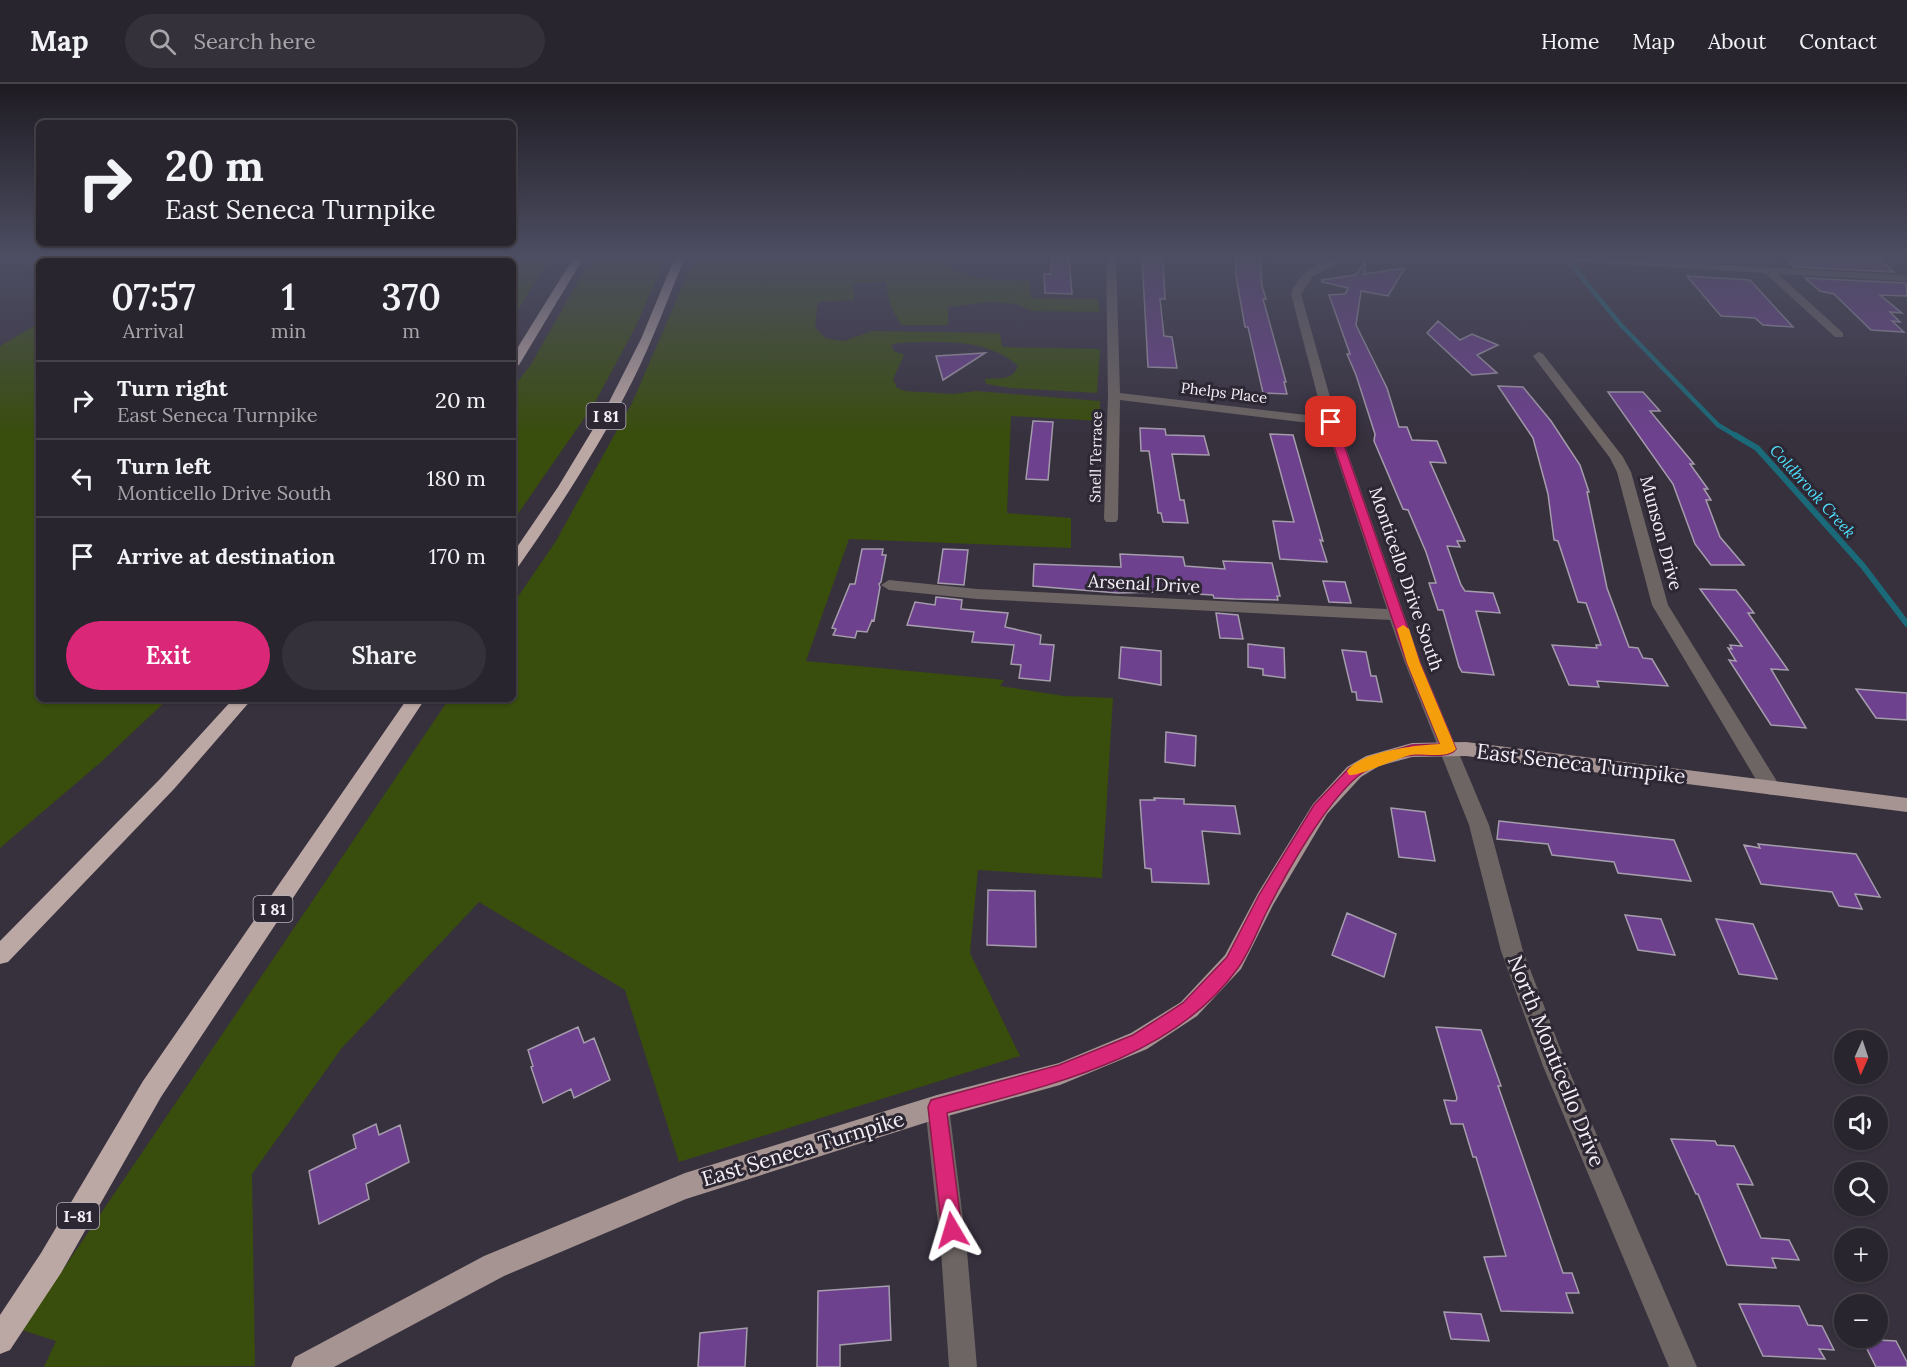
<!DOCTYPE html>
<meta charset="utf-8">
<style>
body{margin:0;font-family:Lora,serif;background:#35313a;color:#f1f3f6;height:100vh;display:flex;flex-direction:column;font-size:22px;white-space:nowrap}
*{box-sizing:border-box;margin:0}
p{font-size:20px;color:#a5a5aa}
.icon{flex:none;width:33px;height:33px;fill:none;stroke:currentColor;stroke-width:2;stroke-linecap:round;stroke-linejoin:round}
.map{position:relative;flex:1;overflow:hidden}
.drawer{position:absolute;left:36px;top:174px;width:480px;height:444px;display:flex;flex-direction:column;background:#29252e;border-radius:9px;box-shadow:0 2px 4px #0004,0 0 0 2px #45424a}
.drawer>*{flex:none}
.banner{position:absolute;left:36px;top:36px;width:480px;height:126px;border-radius:9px;box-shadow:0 2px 4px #0004,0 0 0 2px #45424a;background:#29252e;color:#f1f3f6;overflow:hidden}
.needle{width:39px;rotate:183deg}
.fabs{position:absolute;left:1834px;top:946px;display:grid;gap:12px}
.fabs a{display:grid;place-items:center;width:54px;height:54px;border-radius:50%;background:#29252e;box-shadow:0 2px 4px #0004,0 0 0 2px #45424a;font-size:30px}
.pin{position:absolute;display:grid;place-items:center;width:51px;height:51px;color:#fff;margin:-26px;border-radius:12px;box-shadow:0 3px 9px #0006}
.me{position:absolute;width:66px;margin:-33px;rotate:353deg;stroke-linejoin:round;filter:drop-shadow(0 0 4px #0008)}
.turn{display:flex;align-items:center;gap:21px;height:126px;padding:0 30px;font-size:27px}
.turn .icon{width:78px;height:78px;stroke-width:2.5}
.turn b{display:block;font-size:42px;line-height:51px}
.eta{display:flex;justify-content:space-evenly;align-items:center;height:102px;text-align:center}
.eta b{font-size:36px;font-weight:600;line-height:42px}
.cta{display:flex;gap:12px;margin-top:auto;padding:12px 30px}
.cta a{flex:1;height:69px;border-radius:36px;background:#db2777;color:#fff;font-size:24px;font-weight:600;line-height:69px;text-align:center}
.cta a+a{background:#35313a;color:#f1f3f6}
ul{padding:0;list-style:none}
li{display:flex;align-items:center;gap:18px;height:78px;padding:0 30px;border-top:2px solid #45424a}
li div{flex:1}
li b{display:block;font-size:22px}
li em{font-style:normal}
header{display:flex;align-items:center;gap:36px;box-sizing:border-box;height:84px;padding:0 30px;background:#29252e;border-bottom:2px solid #45424a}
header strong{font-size:28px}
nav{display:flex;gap:33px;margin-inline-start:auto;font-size:21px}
.search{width:420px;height:54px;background:#35313a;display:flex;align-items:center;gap:15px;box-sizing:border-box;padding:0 21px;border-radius:33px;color:#a5a5aa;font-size:22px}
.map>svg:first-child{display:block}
.green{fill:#394d0c}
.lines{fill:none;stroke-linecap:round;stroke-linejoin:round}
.stream-far1{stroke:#1a6a79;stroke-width:4.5}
.stream{stroke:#1a6a79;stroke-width:6}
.building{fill:#6d418e;stroke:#a59cac;stroke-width:1.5}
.minor{fill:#6d6563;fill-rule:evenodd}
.major{fill:#a59491;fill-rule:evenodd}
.highway{fill:#bba7a4;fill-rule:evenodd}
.route{fill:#db2777;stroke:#8e194d;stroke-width:1.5}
.slow{fill:#f59e0b}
.labels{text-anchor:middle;stroke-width:6;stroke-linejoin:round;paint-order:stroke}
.far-street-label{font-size:15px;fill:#f3eff7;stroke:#2d2733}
.shield{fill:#2d2733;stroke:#b8b3bc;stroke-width:1.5}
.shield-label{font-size:16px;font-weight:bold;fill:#f3eff7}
.far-water-label{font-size:16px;font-style:italic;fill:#4edffb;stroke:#2d2733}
.street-label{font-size:18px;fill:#f3eff7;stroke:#2d2733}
.near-street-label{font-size:21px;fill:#f3eff7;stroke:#2d2733}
</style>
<header>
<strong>Map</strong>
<div class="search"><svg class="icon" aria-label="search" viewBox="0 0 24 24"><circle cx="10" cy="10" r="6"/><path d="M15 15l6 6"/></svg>Search here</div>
<nav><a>Home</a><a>Map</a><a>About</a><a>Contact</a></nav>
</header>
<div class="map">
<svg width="1907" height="1283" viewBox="0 0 1907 1283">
<rect width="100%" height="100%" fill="#37313e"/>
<path class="green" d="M195 173H551L513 233V177H190Z
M592 173H666L635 244 594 320 513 437V303L530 282Z
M695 173H979L947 180C971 198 1000 196 1029 196L1031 214 1098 215 1100 228 1032 227 1016 220 990 218 948 223V241H902C891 227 888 215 886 198L853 199 854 216 818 218 815 243 825 254 844 257 872 247 1000 249 1002 263 1100 265 1097 309 1010 304 986 300 985 295C999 293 1012 298 1018 282 989 254 935 257 898 259L891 261 894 267 904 271 893 295 897 304 905 307 953 310 976 307 1100 317V337L1011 332 1007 429 1071 434V464L849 455 806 577 1004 596 1000 602 1064 612 1113 614 1102 794 978 786 970 869 1020 972 679 1078 625 906 479 818 341 965 252 1090 255 1282 44 1283 56 1257 22 1246 449 615H513V520L556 457 632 319Z
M39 239V615H168L100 679 0 764V262Z"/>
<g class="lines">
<path class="stream-far1" d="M1565 173 1621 241 1718 341 1738 353"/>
<path class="stream" d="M1735 351 1757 364 1863 482 1907 540"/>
</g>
<path class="building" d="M1051 173H1069L1072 210 1045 209 1044 190H1051Z
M1142 173H1163L1165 215H1160L1164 252 1172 253 1177 284 1148 283Z
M1236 173H1260L1262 202 1266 215H1263L1286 298H1284L1287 310 1263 309 1248 243H1245L1236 192Z
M1783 173H1846L1881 176 1894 188 1794 183Z
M1366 176 1364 190 1405 184 1388 212 1361 207 1356 241 1387 304 1399 343H1407L1412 356 1437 357 1446 379 1430 378 1465 457H1457L1460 463 1447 462 1461 501 1465 507 1493 509 1500 529 1476 527 1494 591 1462 588 1459 583 1443 526H1438L1429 499H1436L1426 468 1408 426 1403 425 1374 357 1375 350 1356 291 1347 270H1350L1329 211 1345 210 1348 204 1322 198V196L1356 191Z
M1687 192 1750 196 1793 243 1763 241 1755 234 1721 232Z
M1805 194 1906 199 1907 212 1880 211 1902 229 1890 228 1900 238 1892 237 1904 248 1871 246 1834 210 1820 207Z
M1438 237 1460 256 1472 250 1498 261 1477 271 1497 289 1472 291 1427 249Z
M985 269 943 296 936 272Z
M1498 302 1523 303 1551 337 1580 381 1589 408H1587L1607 504 1629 563 1638 564 1643 574 1652 575 1668 602 1597 597 1599 603 1569 601 1552 561 1597 564 1596 561H1601L1586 519 1578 518 1558 457 1554 456 1548 410 1533 354Z
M1608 308H1643L1660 327H1650L1694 380H1690L1708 405H1704L1711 416H1706L1720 453 1744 481H1711L1695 460 1673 400Z
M1033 337 1053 338 1048 396 1026 395Z
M1140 344 1165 345 1166 351 1204 352 1209 371 1172 370 1180 416H1184L1188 439 1163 438 1161 429H1158L1149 367H1141Z
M1270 350 1293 351 1323 457 1320 456 1327 478 1280 475 1273 437 1294 438Z
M862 465H883L882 471H886L881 498 879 500 880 503 874 537 872 536 867 548 857 547 855 554 833 551 836 545 832 544 850 500H855Z
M943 465 968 466 964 501 938 499Z
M1120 470 1183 473 1185 482 1225 485 1223 477 1272 479 1280 512H1277L1278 516 1235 515 1214 514 1213 511 1163 508 1118 509 1033 502 1034 480 1121 483Z
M1323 497 1345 498 1351 519 1329 518Z
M1700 505 1736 506 1754 529H1748L1788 586 1771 585 1806 644 1771 641 1729 576 1736 577 1728 564 1732 565 1730 561 1742 562Z
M936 513 962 516 961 525 1008 529 1005 543 1041 551 1040 560 1054 561 1050 597 1019 594 1021 581 1011 580 1014 561 972 558 974 548 907 541 915 518 935 521Z
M1216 529 1238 531 1243 555 1220 554Z
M1248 560 1284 564 1285 594 1263 591V585L1248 583Z
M1121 563 1161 567V601L1119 594Z
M1342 566 1366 568 1371 592H1376L1382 618 1357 616 1356 608H1352Z
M1856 605 1907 609V636L1876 634Z
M1166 648 1196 652 1195 682 1165 678Z
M1154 714 1184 715V720L1235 722 1240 750 1202 747 1209 800 1152 798 1151 785 1145 784 1140 716H1155Z
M1391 724 1425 728 1435 777 1399 773Z
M1499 737 1674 756 1691 797 1618 789 1614 778 1552 771 1548 760 1497 755Z
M1758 760 1856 770 1880 813 1855 810 1862 825 1839 822 1832 808 1761 800 1744 761 1760 764Z
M988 806 1035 807 1036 863 987 861Z
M1347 829 1396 850 1384 893 1332 871Z
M1625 831 1661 835 1675 871 1638 866Z
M1716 835 1753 840 1777 895 1739 890Z
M578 943 584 959 594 954 610 996 574 1014 571 1005 543 1019 531 983 533 982 528 966Z
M1436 943 1481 946 1501 1002H1498L1563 1189H1572L1579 1209H1566L1573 1229 1501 1227 1484 1173 1506 1172 1476 1073H1473L1463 1040H1451L1444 1016 1456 1017 1457 1014Z
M376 1040 379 1051 400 1041 409 1078 366 1100 369 1115 319 1140 309 1087 356 1064 353 1051Z
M1671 1055 1715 1057 1717 1061 1734 1062 1753 1101 1737 1100 1761 1154 1789 1156 1799 1176 1772 1174 1776 1184 1727 1181 1698 1110H1696Z
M889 1202 891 1256 840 1261V1283H817L818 1207Z
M1739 1220 1799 1222 1808 1241 1822 1242 1834 1266 1819 1265 1825 1275 1763 1272Z
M1444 1228 1481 1230 1489 1257 1451 1255Z
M747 1244 745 1283H698L700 1249Z
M1862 1255 1896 1257 1907 1278V1283H1876Z"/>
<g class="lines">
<path class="minor" d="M1106 173H1116L1120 309 1323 333 1291 210C1301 184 1324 173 1351 173L1313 192 1301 210 1337 338 1421 579 1489 741 1523 867 1567 982 1697 1283H1669L1543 982 1501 867 1469 741 1405 579 1390 536 977 515 889 506 881 501 889 496 977 505 1387 525 1326 341 1120 316 1118 435 1116 438H1106L1104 435 1108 312Z
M1574 173 1907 191V197L1778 190 1843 249V253H1835L1765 189 1578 178 1574 177Z
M1539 268 1543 270 1623 373 1631 388 1668 521 1778 699 1781 704 1778 709 1771 711 1764 709 1652 521 1617 388 1610 374 1533 272Z
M937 1011 946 1015 949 1023 967 1167 977 1283H949L941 1167 925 1023 928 1015Z"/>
<path class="major" d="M1466 658 1907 714V728L1466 672 1412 673 1379 682 1361 693 1327 730 1273 821 1241 885 1197 932 1147 965 1060 1001 937 1035 686 1115 504 1192 334 1283H291L295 1273 484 1172 685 1089 937 1011 1059 979 1131 949 1181 918 1225 871 1258 809 1313 720 1347 683 1366 672 1412 659Z"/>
<path class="highway" d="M574 173H584L519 281 513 285V271Z
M675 173H685C668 214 653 256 633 296 600 361 560 423 518 483L513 485V469L558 403 607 322 641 255Z
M233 615H252L174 705 8 878 0 880V857L160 695Z
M407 615H425L161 1013 61 1189 10 1266 0 1270V1231L41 1169 143 997Z"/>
</g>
<linearGradient id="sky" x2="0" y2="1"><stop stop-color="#1e1b22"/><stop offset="0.49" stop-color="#4d4e63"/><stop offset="1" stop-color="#4d4e63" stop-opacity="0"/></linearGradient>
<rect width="1907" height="353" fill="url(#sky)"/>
<path class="route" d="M1327 335 1336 338 1420 579 1456 665C1449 675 1425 670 1413 671 1396 673 1372 681 1358 692 1325 720 1287 787 1267 827 1258 845 1250 867 1238 884 1173 975 1049 1001 947 1029L962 1146 959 1153 952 1156 945 1153 942 1146 928 1023 931 1016 1059 981 1133 951 1183 919 1227 873 1259 811 1314 721 1349 684 1368 674 1412 661 1440 660 1407 579 1326 338Z"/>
<path class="slow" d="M1403 541 1409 545 1420 579 1456 665C1448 675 1423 669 1411 671 1397 674 1357 693 1349 691L1347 687C1361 667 1417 661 1440 660L1407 579 1397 545Z"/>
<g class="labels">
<g class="far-street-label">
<text transform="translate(1224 309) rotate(7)" y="5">Phelps Place</text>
<text transform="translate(1096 373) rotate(-89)" y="5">Snell Terrace</text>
</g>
<g class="shield">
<rect x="586.5" y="319" width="39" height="26" rx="4.5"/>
<rect x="253.5" y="812" width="39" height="26" rx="4.5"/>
<rect x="57" y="1119" width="42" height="26" rx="4.5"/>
</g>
<g class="shield-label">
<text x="606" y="338">I 81</text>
<text x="273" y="831">I 81</text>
<text x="78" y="1138">I-81</text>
</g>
<g class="far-water-label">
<text transform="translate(1813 407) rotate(48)" y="6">Coldbrook Creek</text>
</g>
<g class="street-label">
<text transform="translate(1661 449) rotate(75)" y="6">Munson Drive</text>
<text transform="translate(1406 495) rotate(71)" y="6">Monticello Drive South</text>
<text transform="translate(1144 500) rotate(3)" y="6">Arsenal Drive</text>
</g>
<g class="near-street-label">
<text transform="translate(1581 680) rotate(7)" y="7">East Seneca Turnpike</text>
<text transform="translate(1556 977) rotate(68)" y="7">North Monticello Drive</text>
<text transform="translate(803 1065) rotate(-17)" y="7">East Seneca Turnpike</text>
</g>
</g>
</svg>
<div class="fabs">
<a><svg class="needle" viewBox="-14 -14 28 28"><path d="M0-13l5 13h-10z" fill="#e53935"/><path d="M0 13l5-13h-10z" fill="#a5a5aa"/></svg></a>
<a><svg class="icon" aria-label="sound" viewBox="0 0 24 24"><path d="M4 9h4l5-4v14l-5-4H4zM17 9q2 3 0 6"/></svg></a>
<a><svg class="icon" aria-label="search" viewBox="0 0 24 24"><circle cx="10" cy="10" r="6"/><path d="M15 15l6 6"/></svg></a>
<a>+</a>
<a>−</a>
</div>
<div class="pin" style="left:1331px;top:338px;background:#d93025"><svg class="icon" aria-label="arrive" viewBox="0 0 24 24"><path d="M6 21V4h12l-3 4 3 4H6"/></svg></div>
<svg class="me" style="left:952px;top:1146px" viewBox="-20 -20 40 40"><path d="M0-17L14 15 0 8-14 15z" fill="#db2777" stroke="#fff" stroke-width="4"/></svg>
<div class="banner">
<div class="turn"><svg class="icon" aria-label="right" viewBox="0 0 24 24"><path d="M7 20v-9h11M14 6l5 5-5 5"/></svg><div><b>20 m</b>East Seneca Turnpike</div></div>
</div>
<section class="drawer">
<div class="eta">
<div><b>07:57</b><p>Arrival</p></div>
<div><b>1</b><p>min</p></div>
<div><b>370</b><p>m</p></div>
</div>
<ul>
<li><svg class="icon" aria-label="right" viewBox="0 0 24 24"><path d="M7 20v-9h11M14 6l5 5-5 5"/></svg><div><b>Turn right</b><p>East Seneca Turnpike</p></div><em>20 m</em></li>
<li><svg class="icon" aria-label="left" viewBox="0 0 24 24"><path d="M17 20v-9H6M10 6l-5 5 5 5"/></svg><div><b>Turn left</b><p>Monticello Drive South</p></div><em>180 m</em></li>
<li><svg class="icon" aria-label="arrive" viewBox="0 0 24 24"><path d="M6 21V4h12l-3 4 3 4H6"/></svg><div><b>Arrive at destination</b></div><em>170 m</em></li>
</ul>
<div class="cta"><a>Exit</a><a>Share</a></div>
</section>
</div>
